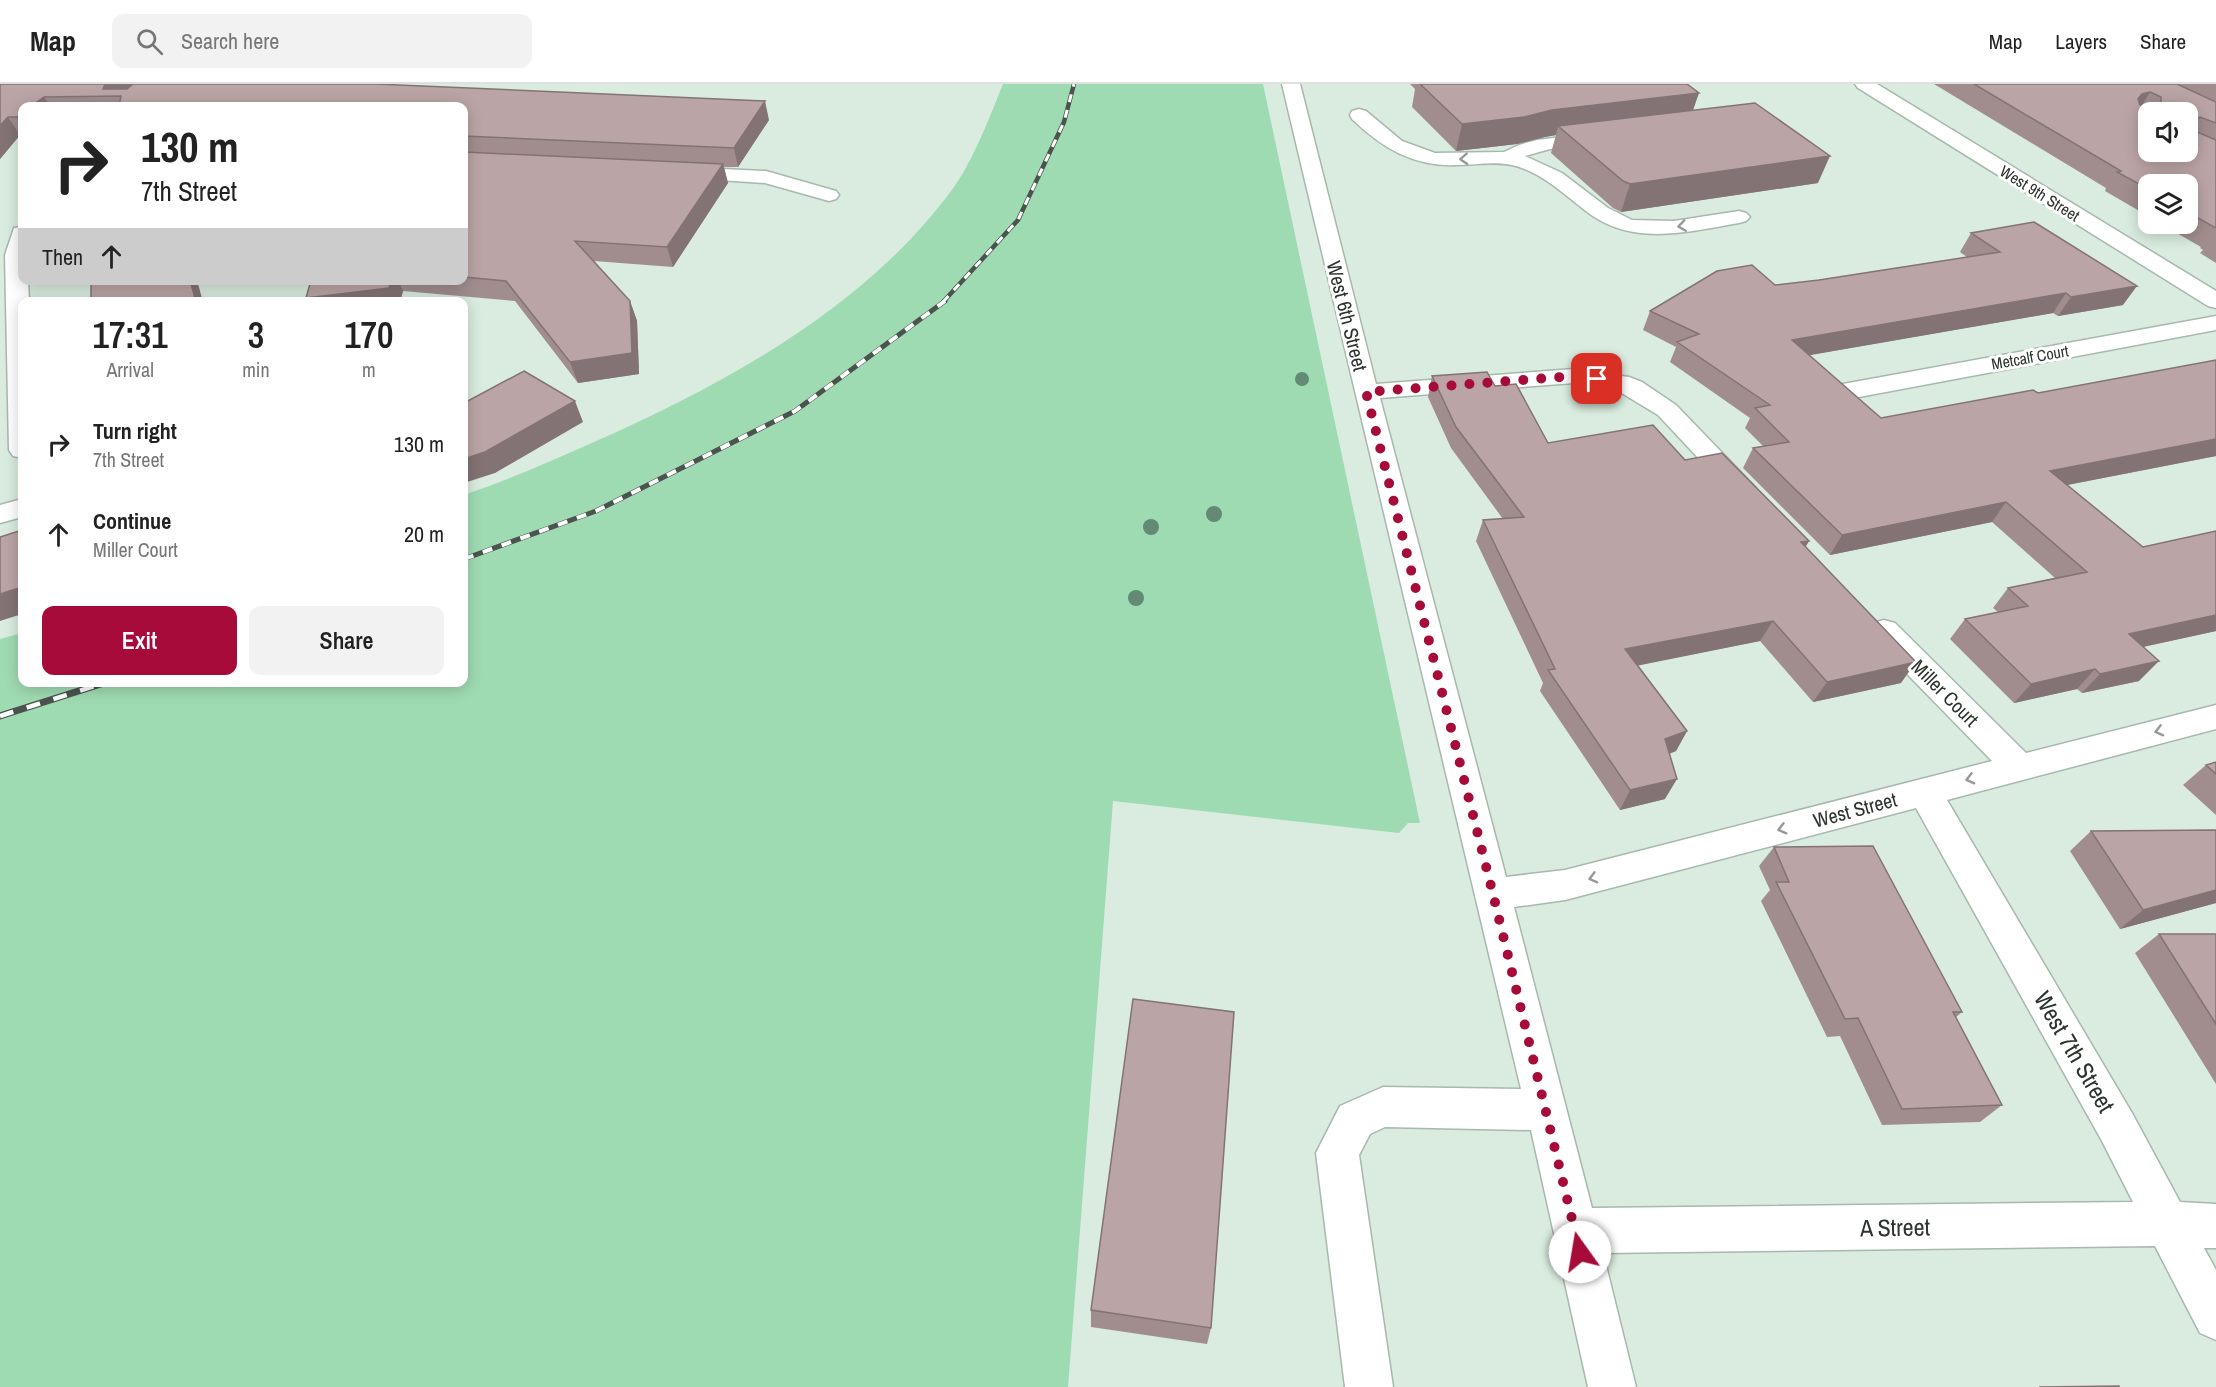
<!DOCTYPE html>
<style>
body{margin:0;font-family:"Archivo Narrow",sans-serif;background:#f2f2f2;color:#222;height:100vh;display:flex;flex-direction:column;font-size:22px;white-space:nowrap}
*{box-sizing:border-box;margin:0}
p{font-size:20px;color:#767676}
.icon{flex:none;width:33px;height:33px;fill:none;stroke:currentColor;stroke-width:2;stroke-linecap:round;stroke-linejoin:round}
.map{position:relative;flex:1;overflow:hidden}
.drawer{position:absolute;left:18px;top:213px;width:450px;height:390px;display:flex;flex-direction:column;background:#fff;border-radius:12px;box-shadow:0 3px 15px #0003}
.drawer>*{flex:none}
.top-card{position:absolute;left:18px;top:18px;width:450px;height:183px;border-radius:12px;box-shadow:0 3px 15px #0003;background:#fff;color:#222;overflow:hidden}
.tools{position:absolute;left:2138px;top:18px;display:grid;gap:12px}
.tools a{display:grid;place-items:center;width:60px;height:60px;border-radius:12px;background:#fff;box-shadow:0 3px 15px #0003;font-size:30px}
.pin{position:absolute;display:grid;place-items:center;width:51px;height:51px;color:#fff;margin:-26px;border-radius:12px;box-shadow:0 3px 9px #0006}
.me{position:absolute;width:66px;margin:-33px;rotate:347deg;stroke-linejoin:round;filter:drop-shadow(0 0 4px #0008)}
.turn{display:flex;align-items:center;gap:21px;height:126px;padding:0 24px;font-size:27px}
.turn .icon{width:78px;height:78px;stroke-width:2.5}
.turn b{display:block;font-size:42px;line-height:51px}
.then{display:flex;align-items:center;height:57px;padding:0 24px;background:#0003;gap:12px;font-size:22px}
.eta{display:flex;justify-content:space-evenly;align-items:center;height:102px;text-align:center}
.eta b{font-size:36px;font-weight:600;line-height:42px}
.primary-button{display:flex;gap:12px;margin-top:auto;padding:12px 24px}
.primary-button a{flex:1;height:69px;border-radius:12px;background:#a60b39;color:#fff;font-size:24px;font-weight:600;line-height:69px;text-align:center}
.primary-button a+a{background:#f2f2f2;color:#222}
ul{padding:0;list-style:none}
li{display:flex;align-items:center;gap:18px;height:90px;padding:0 24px}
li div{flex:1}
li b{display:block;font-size:22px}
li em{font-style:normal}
header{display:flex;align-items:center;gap:36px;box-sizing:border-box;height:84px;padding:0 30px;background:#fff;border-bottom:2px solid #e0e0e0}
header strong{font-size:28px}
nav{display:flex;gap:33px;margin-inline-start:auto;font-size:21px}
.search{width:420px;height:54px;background:#f2f2f2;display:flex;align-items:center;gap:15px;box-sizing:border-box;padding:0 21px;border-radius:12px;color:#767676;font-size:22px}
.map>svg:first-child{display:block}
.green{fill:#9fdbb2}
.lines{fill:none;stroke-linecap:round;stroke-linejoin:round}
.minor-casing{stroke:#a7b8ac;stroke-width:3}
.minor{fill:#fff;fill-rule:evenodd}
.rail-far2-casing{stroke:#4a534d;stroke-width:4.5}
.rail-far1-casing{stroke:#4a534d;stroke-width:5}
.rail-casing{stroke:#4a534d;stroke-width:7}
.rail-far2{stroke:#fff;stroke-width:3;stroke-dasharray:8;stroke-linecap:butt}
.rail-far1{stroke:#fff;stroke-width:4;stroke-dasharray:10;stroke-linecap:butt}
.rail{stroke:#fff;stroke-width:4.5;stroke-dasharray:14;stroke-linecap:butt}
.tree{fill:#628a74}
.wall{fill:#a18d8e}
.shaded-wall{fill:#837374}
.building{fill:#bba4a5;stroke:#837374;stroke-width:1.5;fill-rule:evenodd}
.oneway{stroke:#969a97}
.route{stroke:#a60b39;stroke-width:10;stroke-dasharray:0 18}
.labels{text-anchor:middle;stroke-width:6;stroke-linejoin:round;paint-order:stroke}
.far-street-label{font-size:16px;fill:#2d342f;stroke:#fff}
.street-label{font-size:20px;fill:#2d342f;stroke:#fff}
.near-street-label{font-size:24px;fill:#2d342f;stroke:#fff}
</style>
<header>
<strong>Map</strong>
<div class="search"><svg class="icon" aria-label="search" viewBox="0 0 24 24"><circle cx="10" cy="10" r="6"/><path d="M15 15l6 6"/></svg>Search here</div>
<nav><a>Map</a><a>Layers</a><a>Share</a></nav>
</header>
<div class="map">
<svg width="2216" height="1303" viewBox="0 0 2216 1303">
<rect width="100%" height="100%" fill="#d9ecdf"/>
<path class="green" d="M1003 0H1263L1420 739H1408L1399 749 1113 717 1068 1303H0V555L22 549V598H464V411C508 396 551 377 594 358 727 299 867 223 954 103 974 75 990 32 1003 0Z"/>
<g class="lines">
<defs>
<path id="minor" d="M1282 0H1300L1376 300 1574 285 1629 293 1642 298 1676 321 1756 404 1752 410 1742 413 1732 410 1658 331 1615 305 1574 299 1380 314 1506 793 1565 786 1992 677 1873 555 1869 547 1873 539 1884 536 1895 539 2026 669 2216 621V645L1947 716 2132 1029 2180 1118 2216 1120V1164H2204L2216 1186V1256L2200 1249 2155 1162 1603 1169 1636 1303H1588L1531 1046 1385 1043 1370 1050 1359 1071 1393 1303H1345L1316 1069 1340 1022 1383 1003 1521 1005ZM1916 724 2102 1057 2133 1118 1592 1124 1514 823 1565 816Z
M1855 0H1877L2216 207V224L2208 222 1858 4Z
M1359 25 1366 27 1402 57 1435 69 1504 68 1519 61 1537 56 1596 49 1603 51 1606 55 1603 59 1550 65 1525 72 1562 89 1608 124 1632 136 1674 137 1739 127 1746 129 1750 133 1746 137 1739 139C1686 148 1632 163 1586 127 1564 110 1540 87 1512 81 1494 77 1475 81 1457 81 1414 83 1382 64 1352 35L1350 31 1352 27Z
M681 83 766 87 836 107 839 111 836 115 829 117 765 99 674 93 671 89 674 85Z
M22 143V196H28L29 218H22V374L13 372 9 366 5 171 14 144Z
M2216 232V246L1843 316 1834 313 1830 308 1834 303 1843 300Z
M22 415V433L0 439V421Z"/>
</defs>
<use href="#minor" class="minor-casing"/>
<use href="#minor" class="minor"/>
<defs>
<path id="rail-far2" d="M943 218 1018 136 1064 38 1074 0"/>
<path id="rail-far1" d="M464 475 596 427 795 327 945 217"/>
<path id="rail" d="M0 632 107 598"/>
</defs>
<use href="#rail-far2" class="rail-far2-casing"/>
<use href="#rail-far1" class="rail-far1-casing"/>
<use href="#rail" class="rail-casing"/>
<use href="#rail-far2" class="rail-far2"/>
<use href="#rail-far1" class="rail-far1"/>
<use href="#rail" class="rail"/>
</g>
<g class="tree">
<circle cx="1302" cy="295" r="7"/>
<circle cx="1214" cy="430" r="8"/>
<circle cx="1151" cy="443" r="8"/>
<circle cx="1136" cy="514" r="8"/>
</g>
<path class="wall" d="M0 0 769 36 738 83H724L728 99 673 183 594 177 630 217 637 237 639 290 578 299 515 217 403 207 400 218H307L306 214 311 196H464V22H22V51H20L0 75Z
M1410 0H1687L1693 26 1818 99 1621 128 1613 124 1551 69 1556 51 1545 53 1517 60 1456 67 1412 23 1415 5Z
M1934 0H2216V179L2200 169 2203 166 2200 164 2201 163 2161 140H2187V100H2148V132L2105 107 2106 104Z
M1971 149 2123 221 2058 232 2053 229 1809 271 1881 334 2038 309 2216 372 2067 401 2143 463 2216 447V547L2143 563 2139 597 2082 609 2077 605 2014 619 1950 555 1965 535 1998 528 1993 524 2008 504 2055 494 1992 438 1830 471 1743 384 1753 364 1763 362 1745 344 1750 334 1670 278 1676 263 1643 246 1650 227 1775 201 1819 196 1967 173 1960 168Z
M1432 292 1495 302 1548 359 1685 376 1809 457 1805 463 1901 599 1813 618 1760 557 1638 581 1687 647 1676 667 1669 670 1665 715 1620 726 1540 607 1543 599 1476 457 1483 436 1503 435 1451 364 1428 313Z
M2216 678V731L2183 701 2206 681Z
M2216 746V819L2120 845 2070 767 2091 747Z
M1774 763 1962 928 1955 934 2002 1021 1980 1038 1882 1041 1840 952 1827 953 1761 817 1770 806 1759 782Z
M2159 850H2216V1000L2135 869Z
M1091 1226 1211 1244 1207 1260 1091 1243Z"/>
<path class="shaded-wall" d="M105 0H140L121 12 103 5Z
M2150 8 2139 26 2127 33 2142 10Z
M1699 9 1690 35 1558 42 1556 51 1545 53 1517 60 1456 67 1462 40 1552 26Z
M44 13 50 22H31Z
M765 17 769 36 738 83 734 64Z
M22 29V40L17 33Z
M8 33 20 51 0 75V42Z
M1830 72 1818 99 1621 128 1630 100Z
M723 80 728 99 673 183 667 163Z
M190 196H197L203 218H196Z
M391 196H398L403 207 400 218H307L306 214Z
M2137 202 2123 221 2058 232 2071 213Z
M2066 209 2053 229 1782 276 1792 256Z
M630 217 637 237 639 290 578 299 570 278Z
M575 317 583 338 495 389 464 399V375Z
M2216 355V372L2036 407 2050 387Z
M2006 418 1992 438 1830 471 1842 451Z
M1809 457 1797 477 1801 458Z
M22 503V530L0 537V510Z
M2216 531V547L2110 570 2129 550Z
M1773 537 1760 557 1616 586 1625 565Z
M2159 577 2139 597 2082 609 2100 590Z
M1916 578 1901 599 1813 618 1827 598Z
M2095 585 2077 605 2014 619 2031 600Z
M1687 647 1676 667 1653 676 1665 655Z
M1677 695 1665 715 1620 726 1630 706Z
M2216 806V819L2120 845 2143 826Z"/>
<path class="building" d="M0 0H105L103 5H127L133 0H376L765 17 734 64 464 52V22H119L121 12 44 13 31 22H22V29L17 33H8L0 42Z
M1420 0H1687L1699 9 1552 26 1524 33 1462 40Z
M1974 0H2177L2216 18V39L2200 33 2197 35V48L2216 56V144L2187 128V100H2148V105L2117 88 2121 87ZM2150 8 2161 13V28H2187V68H2148V28H2161L2140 21 2138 15 2142 10Z
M1755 19 1830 72 1630 100 1623 97 1558 42Z
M464 68 723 80 667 163 575 157 630 217 632 269 570 278 506 197 464 193Z
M2034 138 2137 202 2071 213 2066 209 1792 256 1881 334 2033 306 2038 309 2216 276V355L2050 387 2143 463 2216 447V531L2129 550 2159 577 2100 590 2095 585 2031 600 1965 535 2028 522 2008 504 2087 488 2006 418 1842 451 1753 364 1789 358 1755 324 1770 321 1677 258 1699 250 1650 227 1717 187 1752 181 1775 201 1819 196 2000 168 1971 149Z
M91 196H190L196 218H91Z
M311 196H391L389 204 306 214Z
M524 287 575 317 485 368 464 375V319Z
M1487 288 1495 302 1516 300 1548 359 1653 341 1685 376 1722 369 1809 457 1801 458 1916 578 1827 598 1773 537 1625 565 1687 647 1665 655 1677 695 1630 706 1548 586 1555 585 1483 436 1524 433 1456 343 1432 292Z
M22 446V503L0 510V453Z
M2216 678V690L2206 681Z
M2216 746V806L2143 826 2091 747Z
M1873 762 1962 928H1953L2002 1021 1902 1025 1858 934 1845 935 1776 798H1789L1774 763Z
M2159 850H2216V940Z
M1133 915 1234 928 1211 1244 1091 1226Z
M2119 1302V1303H2039Z"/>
<defs><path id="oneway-chevron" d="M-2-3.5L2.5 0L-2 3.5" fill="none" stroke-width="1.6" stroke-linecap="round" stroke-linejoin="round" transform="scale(1.5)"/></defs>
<g class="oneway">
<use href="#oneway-chevron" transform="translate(1464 75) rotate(177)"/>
<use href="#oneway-chevron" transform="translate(1682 142) rotate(172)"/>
<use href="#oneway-chevron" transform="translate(2159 647) rotate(166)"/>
<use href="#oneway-chevron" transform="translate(1970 695) rotate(165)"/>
<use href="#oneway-chevron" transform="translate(1782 745) rotate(165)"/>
<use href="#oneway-chevron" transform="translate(1593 794) rotate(165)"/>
</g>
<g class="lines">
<path class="route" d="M1580 1168 1493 810 1366 308 1574 292 1597 295"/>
</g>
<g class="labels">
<g class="far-street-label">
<text transform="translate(2040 109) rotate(32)" y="6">West 9th Street</text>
<text transform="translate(2030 273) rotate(-10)" y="6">Metcalf Court</text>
</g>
<g class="street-label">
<text transform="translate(1347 232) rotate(76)" y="7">West 6th Street</text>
<text transform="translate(1945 609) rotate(45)" y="7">Miller Court</text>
<text transform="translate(1855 726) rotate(-15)" y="7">West Street</text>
</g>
<g class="near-street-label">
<text transform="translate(2074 968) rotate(60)" y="8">West 7th Street</text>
<text transform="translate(1895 1144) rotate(-1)" y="8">A Street</text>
</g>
</g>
</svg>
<div class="tools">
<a><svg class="icon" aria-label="sound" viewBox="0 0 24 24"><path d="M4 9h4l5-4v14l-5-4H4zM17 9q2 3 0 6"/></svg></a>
<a><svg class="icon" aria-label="layers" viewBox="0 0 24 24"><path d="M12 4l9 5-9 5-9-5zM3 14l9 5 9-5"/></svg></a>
</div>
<div class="pin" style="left:1597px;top:295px;background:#d93025"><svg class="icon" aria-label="arrive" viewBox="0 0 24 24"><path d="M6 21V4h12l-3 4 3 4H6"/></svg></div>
<svg class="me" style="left:1580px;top:1168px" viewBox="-20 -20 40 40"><circle r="19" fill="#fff"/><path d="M0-13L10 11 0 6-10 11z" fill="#a60b39"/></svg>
<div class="top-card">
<div class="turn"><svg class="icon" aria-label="right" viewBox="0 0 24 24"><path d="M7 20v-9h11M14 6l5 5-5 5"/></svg><div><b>130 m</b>7th Street</div></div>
<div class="then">Then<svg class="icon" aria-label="ahead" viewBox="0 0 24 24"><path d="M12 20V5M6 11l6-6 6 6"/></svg></div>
</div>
<section class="drawer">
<div class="eta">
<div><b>17:31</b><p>Arrival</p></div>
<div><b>3</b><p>min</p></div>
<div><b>170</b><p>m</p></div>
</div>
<ul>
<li><svg class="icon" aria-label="right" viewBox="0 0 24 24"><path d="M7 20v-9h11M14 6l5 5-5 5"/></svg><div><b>Turn right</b><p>7th Street</p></div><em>130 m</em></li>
<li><svg class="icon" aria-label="ahead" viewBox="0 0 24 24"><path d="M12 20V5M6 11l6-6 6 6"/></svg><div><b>Continue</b><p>Miller Court</p></div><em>20 m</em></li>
</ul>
<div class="primary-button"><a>Exit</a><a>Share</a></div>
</section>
</div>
